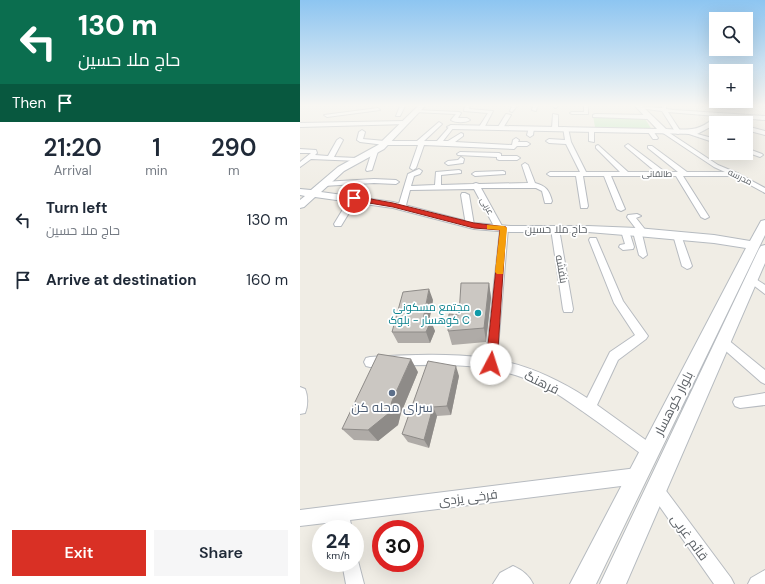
<!DOCTYPE html>
<meta charset="utf-8">
<style>
body{margin:0;font-family:"DM Sans",Cairo,sans-serif;background:#f6f6f7;color:#1f2937;height:100vh;display:flex;flex-direction:column;font-size:15px;white-space:nowrap}
*{box-sizing:border-box;margin:0}
p{font-size:13px;color:#747a83}
.icon{flex:none;width:22px;height:22px;fill:none;stroke:currentColor;stroke-width:2;stroke-linecap:round;stroke-linejoin:round}
.map{position:relative;flex:1;overflow:hidden}
.drawer{display:flex;flex-direction:column;background:#fff;width:300px}
.drawer>*{flex:none}
.banner{background:#0b6e4f;color:#fff;overflow:hidden}
.buttons{position:absolute;left:409px;top:12px;display:grid;gap:8px}
.buttons a{display:grid;place-items:center;width:44px;height:44px;border-radius:0px;background:#fff;box-shadow:0 4px 16px #0002;font-size:20px}
.speed{position:absolute;left:12px;top:520px;display:flex;gap:8px;font-size:20px;font-weight:700;text-align:center}
.speed>*{display:grid;place-content:center;width:52px;height:52px;border-radius:50%;background:#fff;box-shadow:0 4px 16px #0002;line-height:1}
.speed small{font-size:10px;font-weight:400}
.speed .limit{border:6px solid #d22;background:#fff;color:#111}
.pin{position:absolute;display:grid;place-items:center;width:34px;height:34px;color:#fff;margin:-17px;border:2px solid #fff;border-radius:50%;box-shadow:0 1px 4px #0007}
.me{position:absolute;width:44px;margin:-22px;rotate:5deg;stroke-linejoin:round;filter:drop-shadow(0 0 3px #0008)}
.turn{display:flex;align-items:center;gap:14px;height:84px;padding:0 12px;font-size:18px}
.turn .icon{width:52px;height:52px;stroke-width:2.5}
.turn b{display:block;font-size:28px;line-height:34px}
.then{display:flex;align-items:center;height:38px;padding:0 12px;background:#0003;gap:8px;font-size:15px}
.eta{display:flex;justify-content:space-evenly;align-items:center;height:68px;text-align:center}
.eta b{font-size:24px;font-weight:600;line-height:28px}
.cta{display:flex;gap:8px;margin-top:auto;padding:8px 12px}
.cta a{flex:1;height:46px;border-radius:0px;background:#d93025;color:#fff;font-size:16px;font-weight:600;line-height:46px;text-align:center}
.cta a+a{background:#f6f6f7;color:#1f2937}
ul{padding:0;list-style:none}
li{display:flex;align-items:center;gap:12px;height:60px;padding:0 12px}
li div{flex:1}
li b{display:block;font-size:15px}
li em{font-style:normal}
main{display:flex;flex:1;min-height:0}
.map>svg:first-child{display:block}
.green{fill:#c3e9c0}
.lines{fill:none;stroke-linecap:round;stroke-linejoin:round}
.street-casing{stroke:#b7bbc0;stroke-width:2}
.secondary-casing{stroke:#b6bbc0;stroke-width:2}
.street{fill:#fff;fill-rule:evenodd}
.secondary{fill:#fff;fill-rule:evenodd}
.wall{fill:#afaba7}
.shaded-wall{fill:#8e8b88}
.building{fill:#cbc7c2;stroke:#8e8b88}
.route{fill:#d93025;stroke:#8d1f18}
.slow{fill:#f59e0b}
.culture-dot{fill:#0f9aa8;stroke:#fff;stroke-width:1.5}
.service-dot{fill:#5c6f8a;stroke:#fff;stroke-width:1.5}
.labels{text-anchor:middle;stroke-width:3.5;stroke-linejoin:round;paint-order:stroke}
.far-street-label{font-size:9px;fill:#5d6267;stroke:#fff}
.street-label{font-size:11px;fill:#5d6267;stroke:#fff}
.culture-label{font-size:11px;fill:#0d838f;stroke:#fff;text-anchor:end}
.near-street-label{font-size:13px;fill:#5d6267;stroke:#fff}
.near-service-label{font-size:13px;fill:#4e5e75;stroke:#fff}
</style>
<main>
<section class="drawer">
<div class="banner">
<div class="turn"><svg class="icon" aria-label="left" viewBox="0 0 24 24"><path d="M17 20v-9H6M10 6l-5 5 5 5"/></svg><div><b>130 m</b>حاج ملا حسین</div></div>
<div class="then">Then<svg class="icon" aria-label="arrive" viewBox="0 0 24 24"><path d="M6 21V4h12l-3 4 3 4H6"/></svg></div>
</div>
<div class="eta">
<div><b>21:20</b><p>Arrival</p></div>
<div><b>1</b><p>min</p></div>
<div><b>290</b><p>m</p></div>
</div>
<ul>
<li><svg class="icon" aria-label="left" viewBox="0 0 24 24"><path d="M17 20v-9H6M10 6l-5 5 5 5"/></svg><div><b>Turn left</b><p>حاج ملا حسین</p></div><em>130 m</em></li>
<li><svg class="icon" aria-label="arrive" viewBox="0 0 24 24"><path d="M6 21V4h12l-3 4 3 4H6"/></svg><div><b>Arrive at destination</b></div><em>160 m</em></li>
</ul>
<div class="cta"><a>Exit</a><a>Share</a></div>
</section>
<div class="map">
<svg width="465" height="584" viewBox="0 0 465 584">
<rect width="100%" height="100%" fill="#f0ede5"/>
<path class="green" d="M293 116 344 117 352 130 295 127Z"/>
<g class="lines">
<defs>
<path id="street" d="M100 106H105L100 116H96Z
M165 106H170L169 109 193 111 184 128 179 127 188 113 164 111Z
M212 106H217L212 112 210 111Z
M233 106H237L236 111 232 110Z
M253 106H257V107L255 108Z
M284 106H288V114H272L270 113 272 112H284Z
M337 106 362 108V106H366V109L374 110 465 116V120L368 112 381 132 378 134 376 133 362 111 339 108Z
M78 108 80 110 27 117 24 115Z
M116 110 159 112 161 113 158 118H167L170 120C166 123 155 123 151 120L156 114 114 112Z
M206 114 211 115 203 128H199L198 127Z
M253 114 258 115V128L255 130 252 128Z
M295 114 348 115 351 117 348 119 293 117V115Z
M415 119 425 122 426 123 413 122 412 121Z
M105 121 108 123 107 124 0 127V123Z
M139 122 142 124 141 125 124 141H137L151 125 154 127 143 141H148L161 133 163 134V136L155 142 212 145 213 140 216 138 219 140 218 142H227L230 144 227 146H217L214 149 124 145 116 168 113 170 110 168 118 145H85L60 142 57 140 59 132 62 130 65 132 63 139 85 141H117Z
M446 126 465 131V135L446 130Z
M229 127 234 128 233 135 230 137 227 135Z
M263 127 268 128 271 142 286 172H320L296 148V146L298 145 328 172H356L326 147 325 146 328 144 365 172H378L348 148V146H352L387 172H425L414 167 363 133V131L365 130 418 165 437 173 465 188V193L434 176H383L409 217 405 219 401 217 376 176H311L325 209 321 211 317 209 304 176H283L288 206 287 208H281L276 176H250L247 174 250 172H280L266 144 249 143 246 141 249 139 265 140Z
M289 128 294 129V142L289 141Z
M349 131H353L358 138 357 139H353L348 132Z
M386 131 416 139V143L386 133Z
M40 138 43 140 34 157 57 158 59 159V161L11 159 0 167V162L11 153H0V149L16 150 17 153 15 155 28 156 37 140Z
M446 148 462 154 463 155 460 157 446 152Z
M75 149 78 151 72 170 67 171 66 170 72 151Z
M160 152 199 153 201 154V156H217L220 158 217 160H199L197 159V157L158 155 157 154Z
M161 157 164 159 163 163 148 165 145 163 148 161 158 160Z
M225 163 228 165 235 183C246 186 249 190 252 201L251 203H245L242 191 236 188H181L202 226H207L208 228 197 360C230 366 259 380 287 398L310 352 335 335 314 303 289 240 290 238H296L323 301 348 336 346 339 318 360 297 405 354 446 356 451 354 456 349 458 344 456C324 441 305 427 285 413 266 400 247 385 224 378 175 360 121 365 70 367L66 366 64 362 66 358 70 357C109 355 147 353 186 358L200 230 195 228 174 189 110 190 105 209H102L98 207 108 174 119 169 122 171 120 174 114 176 111 186 135 185 136 172 159 170 161 171V173L141 175V185L173 184 176 183 179 184 228 183 222 165Z
M203 171 205 172V174L175 176 172 174 175 172Z
M74 179 96 180 99 182 96 184 74 183 23 186 20 184 23 182Z
M162 193H165L169 195 174 225 173 227H170L166 225 161 195Z
M51 196H54L58 198 41 226H35L34 224Z
M337 214 341 216 336 218 347 232 342 234 347 255 343 258 339 255 333 232 337 230 327 217 328 215Z
M252 227H255L259 229 273 309 272 312H264L263 309 251 229Z
M325 228 329 231 334 247 333 249 323 250 319 247 320 245 325 244 321 231Z
M377 232 381 235 392 266 390 268 387 269 382 266 373 235Z
M451 276 465 285V294L448 281 446 279 448 277Z
M423 337 427 339 465 370V384L461 382 419 345 417 342 419 339Z
M0 387 5 389C8 396 8 406 5 413L0 414Z
M465 393V405L440 408 435 406 433 402 435 398Z
M337 468 342 471 345 476 342 481 337 484 50 520 52 529H36L34 522 0 526V510Z
M356 481 361 484 431 578 434 584H414L351 494 348 489 351 484Z
M55 556 57 557 64 584H46L42 563H55Z
M213 566C222 570 229 575 233 584H193L200 573Z
M465 570V584H448L451 578Z"/>
<path id="secondary" d="M118 106H125L84 149 44 171 21 192 93 202 174 223 210 226H288L337 228 414 235 450 241 461 221 465 220V235L296 584H270L446 248 414 243 337 236 288 232H210L174 229 93 208 15 197 4 207 0 208V200L5 196 0 195V189L11 190 38 167 78 145Z
M335 106H342L366 129C389 130 401 132 418 114L424 115 418 123 397 134 151 129 147 127 151 125 357 129Z
M465 245V263L326 584H300L459 249 461 246Z"/>
</defs>
<use href="#street" class="street-casing"/>
<use href="#secondary" class="secondary-casing"/>
<use href="#street" class="street"/>
<use href="#secondary" class="secondary"/>
</g>
<path class="wall" d="M189 283 191 298 186 342 152 345 148 331 159 315Z
M133 300 129 321 135 331 130 343H98L92 332Z
M118 372 101 413 98 425 78 441 54 440 42 429Z
M159 376 151 415 137 416 129 448 108 442 102 434Z"/>
<path class="shaded-wall" d="M189 283 191 298 186 342 184 328Z
M129 289 133 300 128 328 131 321 135 331 130 343 126 332 123 320Z
M111 359 118 372 101 413 98 425 78 441 68 430 92 401Z
M156 366 159 376 151 415 147 406Z
M133 407 137 416 129 448 124 440Z"/>
<path class="building" d="M161 283H189L184 328 148 331 149 314 159 315Z
M129 289 123 320 131 321 126 332H92L103 292Z
M78 354 111 359 92 401 89 413 68 430 42 429Z
M128 361 156 366 147 406 133 407 124 440 102 434Z"/>
<linearGradient id="sky" x2="0" y2="1"><stop stop-color="#8dc5f1"/><stop offset="0.56" stop-color="#f8f7f3"/><stop offset="1" stop-color="#f8f7f3" stop-opacity="0"/></linearGradient>
<rect width="465" height="188" fill="url(#sky)"/>
<path class="route" d="M54 196 93 203 174 223 206 227 197 364 195 367 191 368 188 367 186 364 200 230 174 228 93 207 51 200V197Z"/>
<path class="slow" d="M187 225 204 226 207 228 203 274H197L195 272 200 230 187 229Z"/>
<circle class="culture-dot" cx="178" cy="313" r="4"/>
<circle class="service-dot" cx="92" cy="393" r="4"/>
<g class="labels">
<g class="far-street-label">
<text x="357" y="177">طالقانی</text>
<text transform="translate(440 177) rotate(26)" y="3">مدرسه</text>
<text transform="translate(187 206) rotate(61)" y="3">عربی</text>
</g>
<g class="street-label">
<text x="256" y="233">حاج ملا حسین</text>
<text transform="translate(262 269) rotate(80)" y="4">بنفشه</text>
</g>
<g class="culture-label">
<text x="170" y="311">مجتمع مسکونی<tspan x="170" dy="13">کوهسار - بلوک C</tspan></text>
</g>
<g class="near-street-label">
<text transform="translate(242 382) rotate(26)" y="5">فرهنگ</text>
<text transform="translate(373 403) rotate(-63)" y="5">بلوار کوهسار</text>
<text transform="translate(168 497) rotate(-7)" y="5">فرخی یزدی</text>
<text transform="translate(390 537) rotate(54)" y="5">قائم غربی</text>
</g>
<g class="near-service-label">
<text x="92" y="412">سرای محله کن</text>
</g>
</g>
</svg>
<div class="buttons">
<a><svg class="icon" aria-label="search" viewBox="0 0 24 24"><circle cx="10" cy="10" r="6"/><path d="M15 15l6 6"/></svg></a>
<a>+</a>
<a>−</a>
</div>
<div class="speed"><div>24<small>km/h</small></div><div class="limit">30</div></div>
<div class="pin" style="left:54px;top:198px;background:#d93025"><svg class="icon" aria-label="arrive" viewBox="0 0 24 24"><path d="M6 21V4h12l-3 4 3 4H6"/></svg></div>
<svg class="me" style="left:191px;top:364px" viewBox="-20 -20 40 40"><circle r="19" fill="#fff"/><path d="M0-13L10 11 0 6-10 11z" fill="#d93025"/></svg>
</div>
</main>
